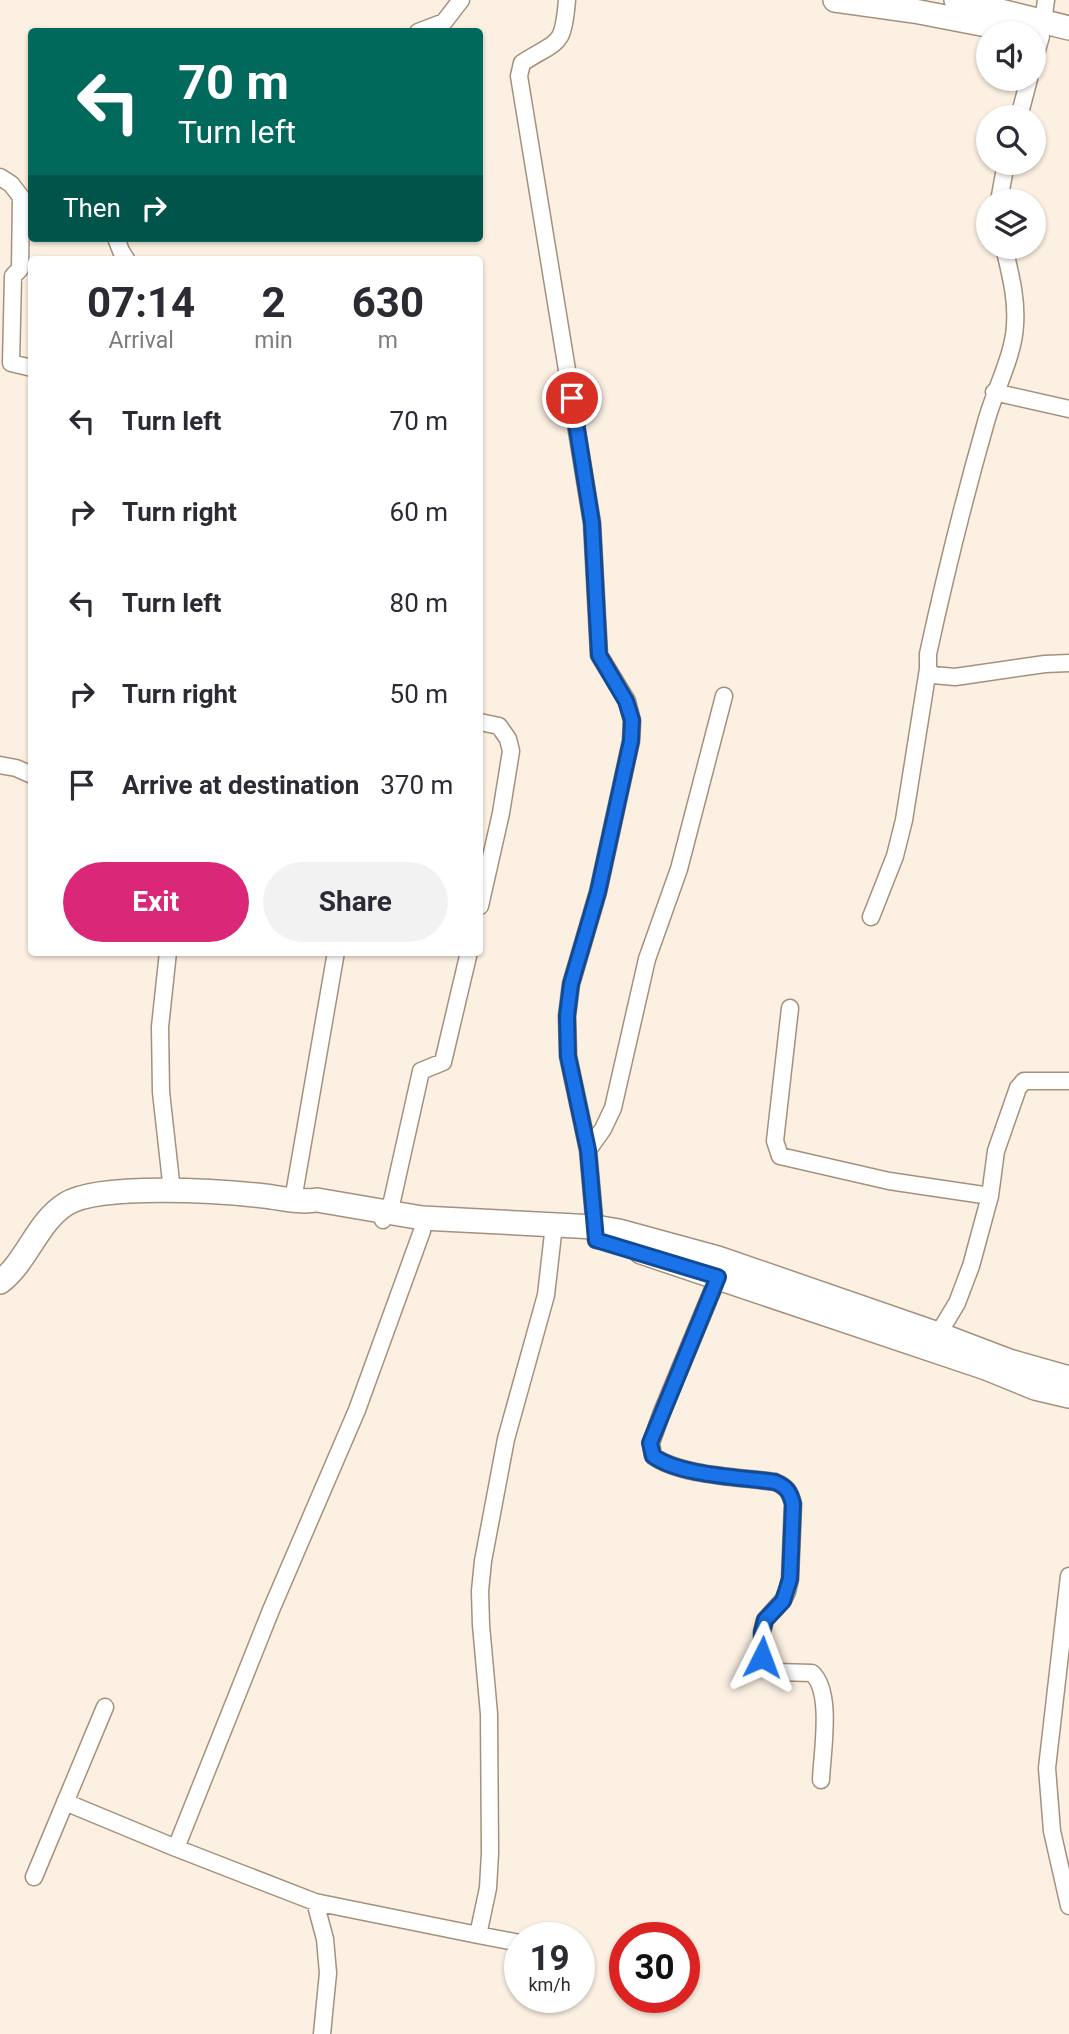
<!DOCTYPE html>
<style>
body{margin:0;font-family:Roboto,sans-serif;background:#f2f2f3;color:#2b2b33;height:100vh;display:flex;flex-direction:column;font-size:26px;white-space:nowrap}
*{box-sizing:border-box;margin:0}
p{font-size:23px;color:#7c7c81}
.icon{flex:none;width:38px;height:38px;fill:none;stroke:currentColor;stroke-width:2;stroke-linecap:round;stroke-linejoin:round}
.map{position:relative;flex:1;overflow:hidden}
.panel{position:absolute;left:28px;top:256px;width:455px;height:700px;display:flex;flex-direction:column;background:#fff;border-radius:7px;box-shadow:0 2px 5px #0004}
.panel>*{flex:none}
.guide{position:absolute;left:28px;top:28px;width:455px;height:214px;border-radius:7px;box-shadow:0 2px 5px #0004;background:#00695c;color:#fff;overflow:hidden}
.tools{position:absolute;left:976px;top:21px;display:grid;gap:14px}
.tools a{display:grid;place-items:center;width:70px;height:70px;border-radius:50%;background:#fff;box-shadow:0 2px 5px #0004;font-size:35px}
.speed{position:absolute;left:504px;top:1922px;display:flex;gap:14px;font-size:35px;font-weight:700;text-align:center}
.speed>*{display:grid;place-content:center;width:91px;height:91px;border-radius:50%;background:#fff;box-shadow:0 2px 5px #0004;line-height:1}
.speed small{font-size:18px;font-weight:400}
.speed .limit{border:10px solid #d22;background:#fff;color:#111}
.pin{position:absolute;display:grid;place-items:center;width:60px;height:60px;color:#fff;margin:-30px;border:4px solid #fff;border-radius:50%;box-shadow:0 2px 7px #0007}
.me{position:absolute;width:77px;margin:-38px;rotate:3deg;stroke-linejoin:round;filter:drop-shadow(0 0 5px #0008)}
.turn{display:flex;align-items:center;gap:24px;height:147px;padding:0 35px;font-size:32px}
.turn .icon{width:91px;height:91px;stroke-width:2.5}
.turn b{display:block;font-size:49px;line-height:60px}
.then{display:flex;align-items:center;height:66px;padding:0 35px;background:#0003;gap:14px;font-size:26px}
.eta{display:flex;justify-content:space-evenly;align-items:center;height:119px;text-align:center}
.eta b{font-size:42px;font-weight:700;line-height:49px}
.cta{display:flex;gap:14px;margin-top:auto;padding:14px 35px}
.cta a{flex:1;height:80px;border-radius:42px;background:#db2777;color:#fff;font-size:28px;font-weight:700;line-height:80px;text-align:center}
.cta a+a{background:#f2f2f3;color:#2b2b33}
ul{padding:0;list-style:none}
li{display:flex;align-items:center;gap:21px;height:91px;padding:0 35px}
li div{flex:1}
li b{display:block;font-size:26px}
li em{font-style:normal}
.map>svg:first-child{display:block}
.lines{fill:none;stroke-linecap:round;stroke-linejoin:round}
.street-casing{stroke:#a4917c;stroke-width:19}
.secondary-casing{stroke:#a4917c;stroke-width:26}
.street{stroke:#fff;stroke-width:16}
.secondary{stroke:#fff;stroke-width:23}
.route-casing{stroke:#114b97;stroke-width:18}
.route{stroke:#1a73e8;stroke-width:12}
</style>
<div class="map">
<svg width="1069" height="2034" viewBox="0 0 1069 2034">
<rect width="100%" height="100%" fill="#fcf0e2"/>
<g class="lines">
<defs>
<path id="street" d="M567 0C563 48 559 39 522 63L519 76 592 523 599 655 627 701 632 721 631 741 598 892 571 984 567 1016 568 1056 588 1150 596 1240
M1043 22 1046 0
M418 32 444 22 461 0
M1034 61 1041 36
M1019 117 1029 79
M0 177 11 184 21 197 20 269 13 276 11 363 32 368
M999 201 1006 163
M116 238 121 251 126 259
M1004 247C1010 273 1017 298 1015 325 1014 355 994 392 986 422 964 499 945 576 928 654V669L933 675 955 677 1045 664 1069 663
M994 392 1069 409
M480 722 499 726 508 739 511 751 501 813 480 906
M0 765 16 768 32 775
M871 917 895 856 904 820 928 669
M168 952 160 1027 161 1092 172 1191
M790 1008 775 1141 780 1156 889 1181 990 1196
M588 1150 603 1129 613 1108 647 959 679 869 724 696
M293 1200 336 952
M383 1220 392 1201 421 1071 443 1062 469 952
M718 1277 662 1412 651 1443 653 1456C681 1476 741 1477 775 1482 787 1487 790 1492 793 1504L790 1579 787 1592 783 1600 765 1620 762 1632V1657L766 1667 776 1672 812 1673C833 1692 822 1752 821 1780
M934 1341 957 1303 971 1266 990 1196 996 1151 1018 1088 1024 1081H1069
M1069 1576 1047 1768 1052 1831 1069 1906
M65 1802 176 1848 315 1902 325 1939 328 1973 322 2034
M176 1848 271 1610 357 1410 422 1231
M34 1877 105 1707
M315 1902 478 1935 488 1888 490 1853 489 1714 481 1625 480 1591 483 1561 506 1439 546 1295 554 1225
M478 1935 520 1943"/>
<path id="secondary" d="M835 0 914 11 1028 33
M956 0 1069 28
M641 1252 986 1368 1035 1388 1069 1396
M0 1282C27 1262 37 1222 66 1204 99 1183 222 1191 264 1196 282 1198 298 1203 317 1200L422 1218 595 1227 619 1231 718 1258 938 1334 1009 1361 1069 1378"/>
</defs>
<use href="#street" class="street-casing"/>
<use href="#secondary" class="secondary-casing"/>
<use href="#street" class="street"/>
<use href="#secondary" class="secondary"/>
</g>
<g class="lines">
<defs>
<path id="route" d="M572 398 592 523 599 655 626 701 632 720 631 741 598 892 571 984 567 1016 568 1056 588 1150 596 1240 718 1277 650 1443 653 1456C681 1476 741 1477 775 1482 787 1487 790 1492 793 1504L790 1579 783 1601 765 1620 762 1632V1657"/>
</defs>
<use href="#route" class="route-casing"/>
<use href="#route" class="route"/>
</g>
</svg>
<div class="tools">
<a><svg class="icon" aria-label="sound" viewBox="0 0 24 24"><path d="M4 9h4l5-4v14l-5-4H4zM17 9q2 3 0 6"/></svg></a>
<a><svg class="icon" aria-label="search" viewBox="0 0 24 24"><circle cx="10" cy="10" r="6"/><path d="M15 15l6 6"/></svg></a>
<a><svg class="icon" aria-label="layers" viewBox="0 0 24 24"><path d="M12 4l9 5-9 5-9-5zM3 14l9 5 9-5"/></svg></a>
</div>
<div class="speed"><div>19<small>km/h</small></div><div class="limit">30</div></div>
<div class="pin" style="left:572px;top:398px;background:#d93025"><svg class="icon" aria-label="arrive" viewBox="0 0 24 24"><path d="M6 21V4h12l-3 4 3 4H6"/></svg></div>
<svg class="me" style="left:762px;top:1657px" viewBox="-20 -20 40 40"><path d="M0-17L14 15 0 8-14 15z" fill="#1a73e8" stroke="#fff" stroke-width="4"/></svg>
<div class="guide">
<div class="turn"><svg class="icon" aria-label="left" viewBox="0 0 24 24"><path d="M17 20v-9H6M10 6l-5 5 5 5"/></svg><div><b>70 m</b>Turn left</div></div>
<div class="then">Then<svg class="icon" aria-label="right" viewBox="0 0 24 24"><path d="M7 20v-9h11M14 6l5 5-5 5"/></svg></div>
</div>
<section class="panel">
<div class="eta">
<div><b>07:14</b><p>Arrival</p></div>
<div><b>2</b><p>min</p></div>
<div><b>630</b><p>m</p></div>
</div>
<ul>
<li><svg class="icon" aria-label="left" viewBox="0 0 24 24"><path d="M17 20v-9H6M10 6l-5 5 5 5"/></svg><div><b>Turn left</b></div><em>70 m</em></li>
<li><svg class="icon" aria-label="right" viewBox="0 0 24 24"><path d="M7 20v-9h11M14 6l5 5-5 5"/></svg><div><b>Turn right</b></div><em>60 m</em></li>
<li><svg class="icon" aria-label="left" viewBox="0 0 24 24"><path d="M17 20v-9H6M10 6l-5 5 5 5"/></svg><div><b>Turn left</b></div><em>80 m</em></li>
<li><svg class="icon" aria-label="right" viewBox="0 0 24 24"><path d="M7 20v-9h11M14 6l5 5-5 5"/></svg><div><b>Turn right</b></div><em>50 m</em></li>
<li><svg class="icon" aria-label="arrive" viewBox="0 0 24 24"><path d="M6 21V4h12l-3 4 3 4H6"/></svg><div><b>Arrive at destination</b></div><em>370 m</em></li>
</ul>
<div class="cta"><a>Exit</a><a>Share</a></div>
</section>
</div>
